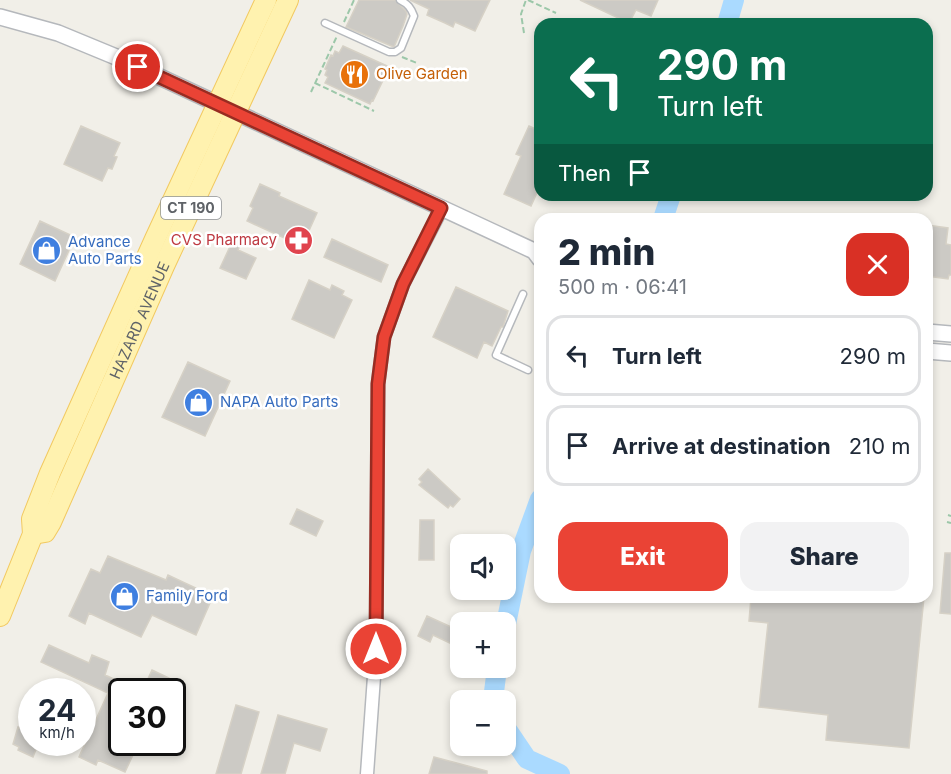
<!DOCTYPE html>
<meta charset="utf-8">
<style>
body{margin:0;font-family:Inter,sans-serif;background:#f2f2f3;color:#1f2937;height:100vh;display:flex;flex-direction:column;font-size:22px;white-space:nowrap}
*{box-sizing:border-box;margin:0}
p{font-size:20px;color:#747a83}
.icon{flex:none;width:33px;height:33px;fill:none;stroke:currentColor;stroke-width:2;stroke-linecap:round;stroke-linejoin:round}
.map{position:relative;flex:1;overflow:hidden}
.side{position:absolute;left:534px;top:213px;width:399px;height:390px;display:flex;flex-direction:column;background:#fff;border-radius:18px;box-shadow:0 3px 9px #0003}
.side>*{flex:none}
.banner{position:absolute;left:534px;top:18px;width:399px;height:183px;border-radius:18px;box-shadow:0 3px 9px #0003;background:#0b6e4f;color:#fff;overflow:hidden}
.fabs{position:absolute;left:450px;top:534px;display:grid;gap:12px}
.fabs a{display:grid;place-items:center;width:66px;height:66px;border-radius:12px;background:#fff;box-shadow:0 3px 9px #0003;font-size:30px}
.speed{position:absolute;left:18px;top:678px;display:flex;gap:12px;font-size:30px;font-weight:700;text-align:center}
.speed>*{display:grid;place-content:center;width:78px;height:78px;border-radius:50%;background:#fff;box-shadow:0 3px 9px #0003;line-height:1}
.speed small{font-size:15px;font-weight:400}
.speed .limit{border:3px solid #111;border-radius:9px;background:#fff;color:#111}
.pin{position:absolute;display:grid;place-items:center;width:51px;height:51px;color:#fff;margin:-26px;border:3px solid #fff;border-radius:50%;box-shadow:0 2px 6px #0007}
.me{position:absolute;width:66px;margin:-33px;rotate:0deg;stroke-linejoin:round;filter:drop-shadow(0 0 4px #0008)}
.turn{display:flex;align-items:center;gap:21px;height:126px;padding:0 24px;font-size:27px}
.turn .icon{width:78px;height:78px;stroke-width:2.5}
.turn b{display:block;font-size:42px;line-height:51px}
.then{display:flex;align-items:center;height:57px;padding:0 24px;background:#0003;gap:12px;font-size:22px}
.round{display:grid;place-items:center;flex:none;width:63px;height:63px;border-radius:18px;background:#f2f2f3}
.summary{display:flex;align-items:center;justify-content:space-between;height:102px;padding:0 24px}
h1{font-size:36px;font-weight:800;line-height:45px}
.primary-button{display:flex;gap:12px;margin-top:auto;padding:12px 24px}
.primary-button a{flex:1;height:69px;border-radius:18px;background:#ea4335;color:#fff;font-size:24px;font-weight:800;line-height:69px;text-align:center}
.primary-button a+a{background:#f2f2f3;color:#1f2937}
ul{padding:0;list-style:none}
li{display:flex;align-items:center;gap:18px;height:81px;margin:0 12px 9px;padding:0 12px;border:3px solid #e0e1e3;border-radius:18px}
li div{flex:1}
li b{display:block;font-size:22px}
li em{font-style:normal}
.map>svg:first-child{display:block}
.lines{fill:none;stroke-linecap:round;stroke-linejoin:round}
.river{stroke:#aadaff;stroke-width:20}
.building{fill:#cccac5;stroke:#d6d1c6;stroke-width:1.5}
.service-casing{stroke:#b5b8bc;stroke-width:9}
.minor-casing{stroke:#b5b8bc;stroke-width:15}
.tertiary-casing{stroke:#b5b8bc;stroke-width:18}
.primary-casing{stroke:#f2c960;stroke-width:22}
.path{stroke:#9cc7a9;stroke-width:2;stroke-dasharray:6 3;stroke-linecap:butt}
.service{stroke:#fff;stroke-width:6}
.minor{stroke:#fff;stroke-width:12}
.tertiary{stroke:#fff;stroke-width:15}
.primary{stroke:#fff2af;stroke-width:20}
.route-casing{stroke:#982c22;stroke-width:15}
.route{stroke:#ea4335;stroke-width:10}
.labels{text-anchor:middle;stroke-width:5;stroke-linejoin:round;paint-order:stroke}
.shield{fill:#fff;stroke:#8f9295;stroke-width:1.5}
.shield-label{font-size:14px;font-weight:bold;fill:#5f6368}
.food-label{font-size:15px;fill:#c56008;stroke:#fff;text-anchor:start}
.health-label{font-size:15px;fill:#be3a42;stroke:#fff;text-anchor:end}
.shop-label{font-size:15px;fill:#366cbe;stroke:#fff;text-anchor:start}
.street-label{font-size:15px;fill:#5f6368;stroke:#fff}
</style>
<div class="map">
<svg width="951" height="774" viewBox="0 0 951 774">
<rect width="100%" height="100%" fill="#f1efe8"/>
<g class="lines">
<path class="river" d="M727 24 734 0
M663 219 671 195
M506 624 521 551 540 499
M493 700 497 668
M506 728 527 759 560 774"/>
</g>
<path class="building" d="M359 0H395L406 11 407 14 403 26 394 47 346 27Z
M410 0H490L475 31 455 22 453 27 445 23 427 15 429 9Z
M580 0H658L651 16 636 10 629 23Z
M343 46 387 66 384 73 386 74 373 101 372 100 370 104 325 83 328 77 325 75 327 70 325 69 331 55 333 56 335 51 339 53Z
M81 126 120 143 114 156 117 157 112 169 108 168 102 181 64 164Z
M529 126 540 131V186L531 206 504 194 521 156 516 154Z
M260 184 280 193 279 196 317 213 302 246 247 221 253 208 250 206Z
M40 221 75 237 55 281 20 264Z
M927 225 948 228 946 244 951 245V275H949L948 279 927 276Z
M234 238 242 241 238 250 256 258 246 279 220 268Z
M332 239 388 265 381 282 324 257Z
M309 280 330 290 332 285 344 291 342 295 352 300 334 338 292 319Z
M456 287 508 311 503 327H501L492 346 484 342 477 358 433 337Z
M188 362 230 381 205 436 162 417Z
M428 469 460 499 453 507 450 505 448 508 419 485 422 482 419 479Z
M297 509 323 521 316 536 290 524Z
M420 520H434V560H419Z
M945 553H951V614L940 613Z
M108 556 166 580 168 575 213 596 196 635 152 615 141 637 89 613 85 624 69 616 91 569 100 573Z
M751 597H924L909 748 826 740 828 715 759 707 768 623 749 621Z
M427 616 460 631V637L456 646 433 635 430 642 418 636Z
M49 645 89 663 92 655 109 662 105 675 142 692H122V742H139L125 772 98 760 96 765 79 757 108 693 41 662Z
M152 670 169 678 163 692H142Z
M32 704V742H39L33 757 18 750 19 747 13 744 18 727 21 728Z
M236 705 259 712 241 774H216Z
M278 715 327 729 320 751 294 743 285 774H261Z
M434 757 487 771V774H429Z"/>
<g class="lines">
<defs>
<path id="service" d="M325 23 389 52H395L401 48 414 16C411 8 408 4 400 0
M523 294 496 355 528 370"/>
<path id="minor" d="M367 774 376 649 378 384 384 337 403 284 442 208"/>
<path id="tertiary" d="M0 17 58 33 121 59 534 251 540 259
M927 332 951 334
M927 351 951 353"/>
<g id="primary">
<path id="s1" d="M33 534 45 532 51 522 164 266 288 0"/>
<path d="M0 616 33 534 32 519 50 473 155 239 266 0"/>
</g>
</defs>
<use href="#service" class="service-casing"/>
<use href="#minor" class="minor-casing"/>
<use href="#tertiary" class="tertiary-casing"/>
<use href="#primary" class="primary-casing"/>
<path class="path" d="M528 0 556 13
M344 22 354 0
M524 33 521 14 526 0
M402 57 417 63
M315 83 374 111
M311 92 337 36
M948 515 951 516
M947 522 951 523"/>
<use href="#service" class="service"/>
<use href="#minor" class="minor"/>
<use href="#tertiary" class="tertiary"/>
<use href="#primary" class="primary"/>
</g>
<g class="lines">
<defs>
<path id="route" d="M138 67 441 208 403 284 384 337 378 384 376 649"/>
</defs>
<use href="#route" class="route-casing"/>
<use href="#route" class="route"/>
</g>
<defs>
<symbol id="restaurant-disc" viewBox="-11 -11 22 22"><circle r="9.5" fill="#e8710a" stroke="#fff"/><path d="M-5-6h1v4h1v-4h1v4h1v-4h1v5L-1.5 .5V6h-2V.5L-5-1ZM5-6V6H3V1.5H1.5Q1.5-4 5-6Z" fill="#fff"/></symbol>
<symbol id="pharmacy-disc" viewBox="-11 -11 22 22"><circle r="9.5" fill="#e0444e" stroke="#fff"/><path d="M-2-6h4v4h4v4h-4v4h-4v-4h-4v-4h4Z" fill="#fff"/></symbol>
<symbol id="shop-disc" viewBox="-11 -11 22 22"><circle r="9.5" fill="#3f7fe0" stroke="#fff"/><path d="M-5-2.5h2.3a2.7 3.5 0 0 1 5.4 0H5L5.5 6h-11ZM-1.5-2.5h3a1.5 2.3 0 0 0-3 0Z" fill="#fff"/></symbol>
</defs>
<g fill-rule="evenodd">
<use href="#restaurant-disc" x="338" y="58" width="33" height="33"/>
<use href="#pharmacy-disc" x="282" y="224" width="33" height="33"/>
<use href="#shop-disc" x="30" y="234" width="33" height="33"/>
<use href="#shop-disc" x="182" y="386" width="33" height="33"/>
<use href="#shop-disc" x="108" y="580" width="33" height="33"/>
</g>
<g class="labels">
<rect class="shield" x="161" y="197" width="60" height="22" rx="4.5"/>
<g class="shield-label">
<text x="191" y="213">CT 190</text>
</g>
<g class="food-label">
<text x="376" y="79">Olive Garden</text>
</g>
<g class="health-label">
<text x="277" y="245">CVS Pharmacy</text>
</g>
<g class="shop-label">
<text x="68" y="247">Advance<tspan x="68" dy="17">Auto Parts</tspan></text>
<text x="220" y="407">NAPA Auto Parts</text>
<text x="146" y="601">Family Ford</text>
</g>
<g class="street-label">
<text dy="5" stroke="none"><textPath href="#s1" startOffset="244">HAZARD AVENUE</textPath></text>
</g>
</g>
</svg>
<div class="fabs">
<a><svg class="icon" aria-label="sound" viewBox="0 0 24 24"><path d="M4 9h4l5-4v14l-5-4H4zM17 9q2 3 0 6"/></svg></a>
<a>+</a>
<a>−</a>
</div>
<div class="speed"><div>24<small>km/h</small></div><div class="limit">30</div></div>
<div class="pin" style="left:138px;top:67px;background:#d93025"><svg class="icon" aria-label="arrive" viewBox="0 0 24 24"><path d="M6 21V4h12l-3 4 3 4H6"/></svg></div>
<svg class="me" style="left:376px;top:649px" viewBox="-20 -20 40 40"><circle r="17" fill="#ea4335" stroke="#fff" stroke-width="3"/><path d="M0-11L8 9 0 5-8 9z" fill="#fff"/></svg>
<div class="banner">
<div class="turn"><svg class="icon" aria-label="left" viewBox="0 0 24 24"><path d="M17 20v-9H6M10 6l-5 5 5 5"/></svg><div><b>290 m</b>Turn left</div></div>
<div class="then">Then<svg class="icon" aria-label="arrive" viewBox="0 0 24 24"><path d="M6 21V4h12l-3 4 3 4H6"/></svg></div>
</div>
<section class="side">
<div class="summary"><div><h1>2 min</h1><p>500 m · 06:41</p></div><a class="round" style="background:#d93025;color:#fff"><svg class="icon" aria-label="close" viewBox="0 0 24 24"><path d="M6 6l12 12M18 6L6 18"/></svg></a></div>
<ul>
<li><svg class="icon" aria-label="left" viewBox="0 0 24 24"><path d="M17 20v-9H6M10 6l-5 5 5 5"/></svg><div><b>Turn left</b></div><em>290 m</em></li>
<li><svg class="icon" aria-label="arrive" viewBox="0 0 24 24"><path d="M6 21V4h12l-3 4 3 4H6"/></svg><div><b>Arrive at destination</b></div><em>210 m</em></li>
</ul>
<div class="primary-button"><a>Exit</a><a>Share</a></div>
</section>
</div>
